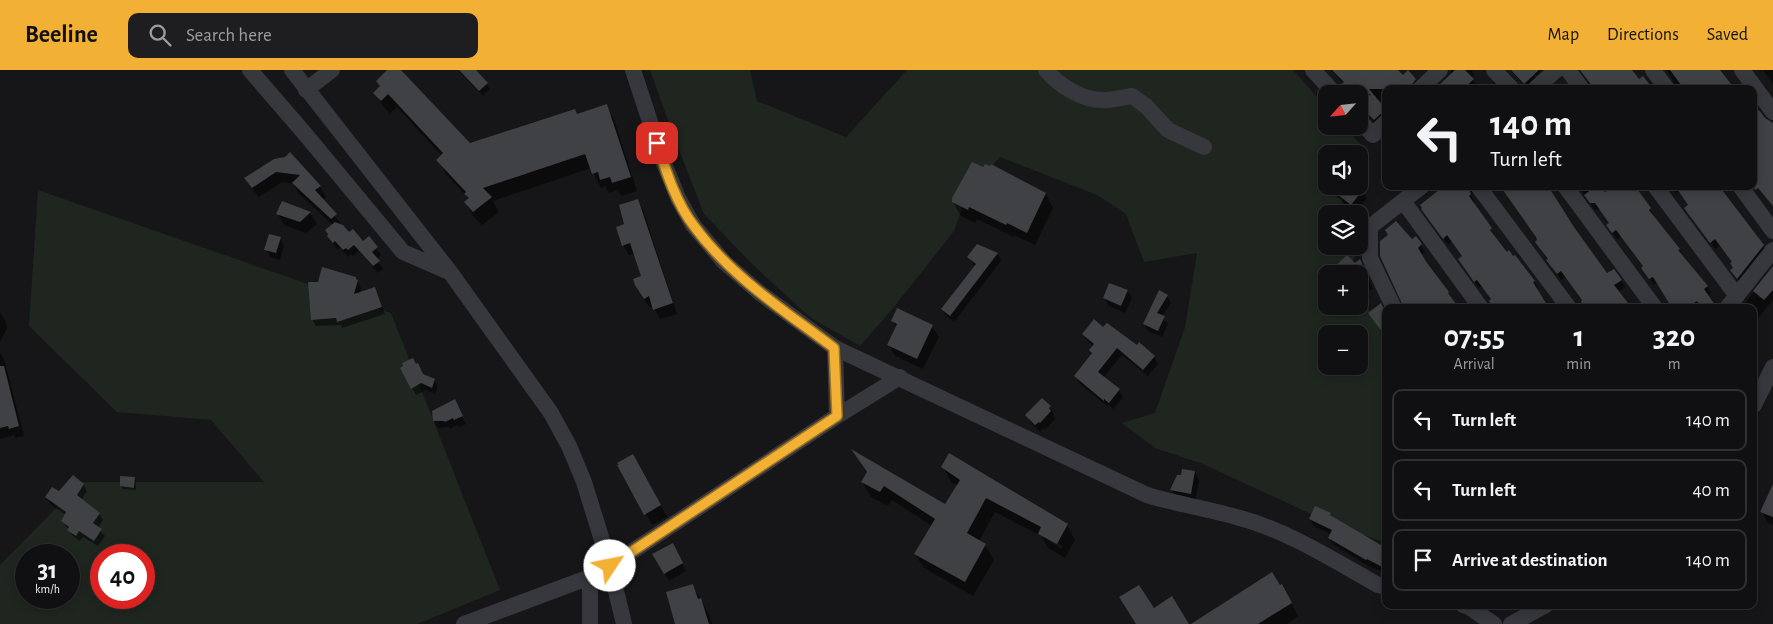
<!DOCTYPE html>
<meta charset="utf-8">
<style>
body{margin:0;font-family:"Alegreya Sans",sans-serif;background:#1e1e20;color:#f1f3f6;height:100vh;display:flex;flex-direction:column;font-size:19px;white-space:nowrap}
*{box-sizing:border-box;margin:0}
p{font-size:16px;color:#9c9d9f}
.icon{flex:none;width:28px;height:28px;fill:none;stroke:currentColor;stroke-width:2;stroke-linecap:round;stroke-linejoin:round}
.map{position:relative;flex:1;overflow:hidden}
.drawer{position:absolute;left:1382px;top:234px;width:375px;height:305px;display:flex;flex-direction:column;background:#101012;border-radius:10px;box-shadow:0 2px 12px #0003,0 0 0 1px #303032}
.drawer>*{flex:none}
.top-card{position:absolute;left:1382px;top:15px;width:375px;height:105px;border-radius:10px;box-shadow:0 2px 12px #0003,0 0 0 1px #303032;background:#101012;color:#f1f3f6;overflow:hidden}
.needle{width:32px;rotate:243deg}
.fabs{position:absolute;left:1318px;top:15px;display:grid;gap:10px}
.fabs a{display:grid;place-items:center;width:50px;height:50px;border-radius:10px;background:#101012;box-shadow:0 2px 12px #0003,0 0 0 1px #303032;font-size:25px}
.speed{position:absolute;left:15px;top:474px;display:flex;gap:10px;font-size:25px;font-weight:700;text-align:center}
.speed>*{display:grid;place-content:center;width:65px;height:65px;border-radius:50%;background:#101012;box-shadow:0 2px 12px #0003,0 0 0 1px #303032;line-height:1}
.speed small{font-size:12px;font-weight:400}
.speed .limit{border:8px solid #d22;background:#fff;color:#111}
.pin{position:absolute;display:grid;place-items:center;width:42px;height:42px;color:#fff;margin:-21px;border-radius:10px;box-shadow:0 2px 8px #0006}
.me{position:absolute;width:55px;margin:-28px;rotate:56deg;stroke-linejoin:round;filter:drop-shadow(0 0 4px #0008)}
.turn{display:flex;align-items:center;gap:18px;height:105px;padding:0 25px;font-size:22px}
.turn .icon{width:65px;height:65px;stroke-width:2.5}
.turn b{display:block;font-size:35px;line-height:42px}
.eta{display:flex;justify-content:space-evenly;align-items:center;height:85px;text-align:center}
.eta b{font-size:30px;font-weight:700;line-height:35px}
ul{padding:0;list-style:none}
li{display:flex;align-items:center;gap:15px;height:62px;margin:0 10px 8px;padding:0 15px;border:2px solid #303032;border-radius:10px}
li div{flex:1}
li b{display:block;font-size:19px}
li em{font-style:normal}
header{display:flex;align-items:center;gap:30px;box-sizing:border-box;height:70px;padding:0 25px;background:#f2b134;color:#111}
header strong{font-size:24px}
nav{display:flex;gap:28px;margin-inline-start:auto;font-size:18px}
.search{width:350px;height:45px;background:#1e1e20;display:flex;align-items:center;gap:12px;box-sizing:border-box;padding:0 18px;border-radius:10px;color:#9c9d9f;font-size:19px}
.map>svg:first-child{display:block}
.green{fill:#1e261f;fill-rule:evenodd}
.shadow{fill:#0007;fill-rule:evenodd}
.building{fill:#404145}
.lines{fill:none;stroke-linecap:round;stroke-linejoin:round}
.minor{stroke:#37383d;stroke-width:16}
.route-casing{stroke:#9d7322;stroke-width:12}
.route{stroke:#f2b134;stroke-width:9}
</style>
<header>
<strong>Beeline</strong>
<div class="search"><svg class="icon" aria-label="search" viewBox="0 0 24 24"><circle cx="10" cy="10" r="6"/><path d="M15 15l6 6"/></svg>Search here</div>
<nav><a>Map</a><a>Directions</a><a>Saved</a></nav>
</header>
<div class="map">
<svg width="1773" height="554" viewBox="0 0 1773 554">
<rect width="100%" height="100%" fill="#161618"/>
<path class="green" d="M650 0H750L757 31 846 67 907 0H1293L1326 37V56H1344L1369 84 1359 101V84H1326V116H1349L1341 131 1352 144H1326V176H1359V152L1360 179 1345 204H1326V236H1359V230L1375 246 1386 274V473L1335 455 1203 394 1155 378 1122 353 1155 343 1185 257 1197 183 1144 192 1126 144 1097 125 1000 87 969 119 954 161 894 237 860 276 811 248 752 194 704 144 674 67ZM1326 264H1359V296H1326Z
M38 120 391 243 500 520 417 554H0V495L82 412H264L211 350 117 342 29 256ZM26 485H69V528H26ZM101 485H144V528H101Z"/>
<path class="shadow" d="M389 0H399L470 75 606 36 614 49 637 121 621 126 617 120 609 123 605 116 601 118 591 98 493 131 499 142 482 155 473 146 466 133 469 129 468 128 446 104 438 90 442 86 397 37 390 44 383 36 375 23 381 17Z
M458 0H474L490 19 483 26Z
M1331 0H1396L1403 7 1415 9 1419 17 1418 19H1386V49L1378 56 1359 36V24L1344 14Z
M1451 0H1472L1474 5 1471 8 1481 19H1443L1441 15 1451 4Z
M1510 0H1542L1535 7 1537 11 1528 19Z
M1666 0H1718L1733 19H1678Z
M1760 0H1773V14L1763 0 1761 2Z
M1754 40 1768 52 1773 53V136L1754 113Z
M290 84 320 117 326 127 322 130 349 164 363 173 376 178 381 185 376 189 383 199 378 203 359 181 353 186 351 184 348 187 340 178 338 180 328 166 333 155 299 124 293 114 282 112 259 127 252 119 246 109 286 88Z
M1027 115 1046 124 1053 138 1035 175 1014 165V167L977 149 975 153 961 146 953 132Z
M1356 116 1362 121 1367 128 1356 142 1336 126 1331 118Z
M1475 116 1471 125 1475 132 1472 133 1507 184 1534 211 1538 218 1537 219 1549 238H1495L1492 230 1482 216 1479 218 1463 196V187L1452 171 1448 175 1427 146 1442 119 1440 116Z
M1500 116H1546L1607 205 1621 210 1625 217 1618 222 1583 231 1566 207 1561 210 1552 198 1541 179 1538 169Z
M1578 116H1633L1650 139 1654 146 1652 147 1707 216 1711 223 1708 226 1717 238H1673L1657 213 1654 215 1647 205 1644 197 1621 166 1617 169 1612 162 1610 154 1600 139 1595 140Z
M1671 116H1718L1763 176 1767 183 1742 215 1736 207 1733 193 1720 175 1715 179 1690 145 1689 136 1679 122 1676 124Z
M637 130 643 140 677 244 660 249 653 236 650 238 642 226 643 207 635 183 629 185 623 175Z
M283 132 310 143 317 154 306 163 284 155 278 144Z
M1396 153 1412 171 1416 168 1421 175 1425 182 1421 185 1426 194 1448 223 1457 238H1404V234L1381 185V172L1389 166 1386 160Z
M280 168 284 176 280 190 270 187 266 180Z
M978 176 998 184 1001 191 954 252 946 246 942 239 976 197 969 187Z
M1355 195 1364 198 1373 218 1367 222 1370 227 1357 239 1355 236H1359V204Z
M1773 198V230L1754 253V238H1741Z
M355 208 361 218 360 223 375 218 385 244 342 258 341 255 316 256 312 249Z
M1128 221 1132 228 1125 243 1109 236 1104 228Z
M1167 226 1171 233 1162 247 1168 254 1162 267 1148 261 1144 254Z
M1380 235 1386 245V273L1380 263 1382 262 1369 243Z
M0 242 5 250 7 258 0 272Z
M892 251 932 256 939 267 923 299 895 286 889 275 897 258Z
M1104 259 1154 286 1158 294 1148 306 1122 285 1103 308 1119 320 1123 327 1114 339 1108 335V337L1080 314 1075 306 1093 285 1090 280 1094 276 1088 272 1084 264Z
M0 282 4 289 24 366 15 368 14 365 0 369Z
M423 305 434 310 438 317 435 324 426 320 416 325 412 318Z
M1042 330 1050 337 1054 345 1053 346 1055 349 1045 360 1044 358 1040 362 1031 353 1027 345Z
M458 338 466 354 459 357 458 355 450 359 449 357 438 358 434 351Z
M854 383 946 436 958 416 951 412 943 397 1067 455 1075 470 1065 488 1048 478 1041 466 995 442 979 471 985 475 994 490 973 526 924 498 915 484 932 456 892 430 888 436 871 427 862 412 867 404ZM1047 468 1063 476 1061 478 1047 470Z
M632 386 667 447 652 455 619 396Z
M1195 402 1199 410 1195 431 1176 428 1172 420Z
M134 408 136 412V420L123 419 121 416Z
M84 415 87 421 81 430 99 443 103 450 98 458 105 466 98 476 83 467 80 471 73 466 62 451 66 445 50 434 47 427Z
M1773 418V455L1768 453 1762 442Z
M1316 437 1330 444 1333 448 1386 479V503L1370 497 1334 475 1329 468 1331 464 1314 456 1310 449Z
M654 485 681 492 686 501 669 511Z
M693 516 709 544 712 554H676Z
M1289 529 1298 546 1287 554H1193Z
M1489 535H1526L1522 542 1502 535 1501 539Z"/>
<path class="building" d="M387 0H401L470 73 575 39 577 44 607 34 631 107 612 113 610 107 600 110 598 102 592 104 585 84 483 118 492 127 473 142 464 132 469 128 464 124 466 122 436 90 443 83 388 24 381 31 373 23 380 16 376 11Z
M459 0H476L488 13 479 21Z
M1332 0H1398L1403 5 1408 0 1416 9 1411 16 1410 19H1369L1386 39 1374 50 1359 35 1371 24H1345L1340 15 1344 12Z
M1455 0H1465L1474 9 1463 19H1435Z
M1511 0H1539L1524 14Z
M1580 0H1632L1639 9 1643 6 1653 19H1592L1590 13Z
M1670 0H1720L1735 19H1684Z
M1759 40 1765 48 1773 53V136L1758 118 1755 120 1754 118V44Z
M290 82 321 116 315 120 337 144 331 149 292 113 300 105 276 102 252 118 244 108 274 89 285 87Z
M972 92 983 97 985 94 990 96 991 94 1046 123 1027 163 1007 153 1006 155 969 137 968 140 952 132V128Z
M1327 116H1366L1351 135Z
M1444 116H1468L1471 124 1469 126 1492 158 1490 160 1507 182 1509 180 1513 186 1515 185 1535 211 1533 212 1549 238H1494L1489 231 1491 229 1477 210 1474 212 1458 189 1462 186 1447 165 1443 169 1421 139 1422 138 1420 135Z
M1500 116H1548L1574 157 1607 203 1614 199 1622 210 1614 215 1632 238H1585L1581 232 1582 230 1561 201 1557 204 1546 190 1548 189 1535 172 1537 170 1536 167Z
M1596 116H1601L1605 122 1613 116H1635L1651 138 1649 140 1680 179 1678 180 1708 216 1704 219 1717 238H1702L1697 231 1687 238H1672L1653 207 1649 209 1641 198 1643 196 1616 160 1612 163 1606 155 1609 153 1595 133H1590L1584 125Z
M1675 116H1719L1764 175 1737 209 1730 200 1733 198 1730 193 1732 192 1715 169 1710 173 1684 138 1688 135Z
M638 129 673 233 653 240 649 226 644 229 635 215 633 209 641 206 630 173 622 176 616 157 624 154 619 135Z
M282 131 311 142 300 152 276 144Z
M1396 151 1412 169 1416 166 1422 174 1418 178 1427 193 1449 222 1448 223 1459 238H1404L1380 186V171L1388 165 1385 160Z
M335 152 343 155 349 162 353 159 363 171 369 166 378 177 372 182 380 191 373 196 354 175 348 180 346 178 343 180 335 171 333 173 327 166 328 164 325 160Z
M269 164 281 167 276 183 264 180Z
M977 174 998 183 950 246 941 239 976 194 967 187Z
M1347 185 1355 193 1360 189 1369 210 1359 218V204H1327Z
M1773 196V220L1764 230 1753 221Z
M322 197 356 207V209L358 210 354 224 375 217 382 237 337 252 336 248 311 250 308 212H318Z
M1109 213 1128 220 1121 236 1103 228Z
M1159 220 1168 225 1157 243 1165 246 1158 261 1143 254Z
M1381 233 1386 244V267L1368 243Z
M897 238 933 255 917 289 887 275 897 254 891 251Z
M1094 249 1103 257 1107 253 1137 275 1139 272 1155 286 1143 300 1117 278 1098 302 1120 319 1109 333 1104 329V331L1074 306 1092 283 1089 280 1094 274 1082 264Z
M413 288 416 294 418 293 423 304 435 309 432 318 421 313 411 319 400 298 403 296 402 293Z
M0 296H4L19 356 9 359 8 356 0 358Z
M1042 328 1051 336 1049 338 1051 341 1040 353 1039 352 1035 355 1025 345Z
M455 329 463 346 454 350 453 348 445 352 444 351H433L432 341Z
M851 379 945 434 960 410 941 397 949 383 1068 454 1057 474 1038 464 1041 457 986 428 967 463 986 474 965 512 914 484 935 449 884 416 880 422 861 412 867 402Z
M633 384 661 435 644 445 617 395H619L617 393Z
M1182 399 1195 401 1191 424 1170 420 1177 405H1181Z
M73 405 84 414 77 425 100 443 93 453 102 459 94 471 79 461 76 466 67 460 69 457 61 451 66 442 45 427 52 417 59 421Z
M120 406 135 407 134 418 120 416Z
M1773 414V447L1760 442Z
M1315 436 1331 443 1330 445 1386 478V499L1367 489 1366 490 1328 468 1332 460 1309 449Z
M673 473 683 493 664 504 652 484Z
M1272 502 1280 515 1282 514 1292 533 1258 554H1191Z
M693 514 698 529 701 528 709 554H675L666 522Z
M1139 515 1154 538 1172 526 1189 554H1136L1119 527Z"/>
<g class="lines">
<path class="minor" d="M250 0 306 65 403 182 449 202
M292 0 450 202 551 343 569 376 584 412 610 496 624 554
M633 0 663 91 678 128 693 155 724 192 760 223 835 278 1147 425C1177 434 1209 439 1240 448 1288 461 1335 491 1378 515L1386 517
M1046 0C1058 15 1083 31 1104 30 1113 30 1123 27 1132 26L1146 36 1168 60 1204 77
M1313 0 1335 24
M1494 0 1512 19
M1568 0 1582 19
M1653 0 1667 19
M1742 0 1773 42
M1420 19 1440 0
M1535 19 1556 0
M306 20 332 0
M1359 50 1373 65 1386 52
M1478 116 1569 238
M1565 116 1655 238
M1655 116 1737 226
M1740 116 1773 161
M1403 131 1481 238
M1394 238 1370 188V157L1422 116
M1727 238 1773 180
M835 278 837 346
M1754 335 1773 297
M590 507V554
M1463 535 1469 537 1494 554
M464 554 590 507 610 496 837 346 900 307
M1511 554 1546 535"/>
</g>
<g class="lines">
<defs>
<path id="route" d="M610 496 837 346 834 278C785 241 731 207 694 156 676 133 666 101 657 73"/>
</defs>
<use href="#route" class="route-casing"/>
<use href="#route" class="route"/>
</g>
</svg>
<div class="fabs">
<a><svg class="needle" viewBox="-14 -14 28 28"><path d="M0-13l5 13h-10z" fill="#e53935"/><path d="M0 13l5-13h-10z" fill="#9c9d9f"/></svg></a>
<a><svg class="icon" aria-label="sound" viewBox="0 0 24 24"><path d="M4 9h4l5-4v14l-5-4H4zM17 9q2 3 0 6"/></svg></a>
<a><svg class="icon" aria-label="layers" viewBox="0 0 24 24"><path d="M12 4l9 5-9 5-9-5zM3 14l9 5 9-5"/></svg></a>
<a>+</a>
<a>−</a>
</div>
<div class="speed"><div>31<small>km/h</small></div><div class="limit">40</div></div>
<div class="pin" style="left:657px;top:73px;background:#d93025"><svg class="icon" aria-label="arrive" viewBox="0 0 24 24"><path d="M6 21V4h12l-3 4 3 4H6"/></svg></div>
<svg class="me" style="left:610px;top:496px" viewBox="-20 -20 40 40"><circle r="19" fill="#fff"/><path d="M0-13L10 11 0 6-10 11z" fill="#f2b134"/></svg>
<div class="top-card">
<div class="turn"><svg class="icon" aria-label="left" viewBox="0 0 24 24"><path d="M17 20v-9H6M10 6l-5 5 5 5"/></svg><div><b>140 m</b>Turn left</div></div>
</div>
<section class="drawer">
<div class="eta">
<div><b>07:55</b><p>Arrival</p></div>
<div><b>1</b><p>min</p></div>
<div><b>320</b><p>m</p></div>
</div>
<ul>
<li><svg class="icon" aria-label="left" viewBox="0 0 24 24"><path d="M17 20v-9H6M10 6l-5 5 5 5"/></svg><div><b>Turn left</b></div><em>140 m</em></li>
<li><svg class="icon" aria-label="left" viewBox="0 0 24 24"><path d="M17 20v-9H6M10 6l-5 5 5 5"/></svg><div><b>Turn left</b></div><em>40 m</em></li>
<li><svg class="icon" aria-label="arrive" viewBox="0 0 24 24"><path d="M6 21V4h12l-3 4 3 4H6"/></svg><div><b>Arrive at destination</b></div><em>140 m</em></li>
</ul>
</section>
</div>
